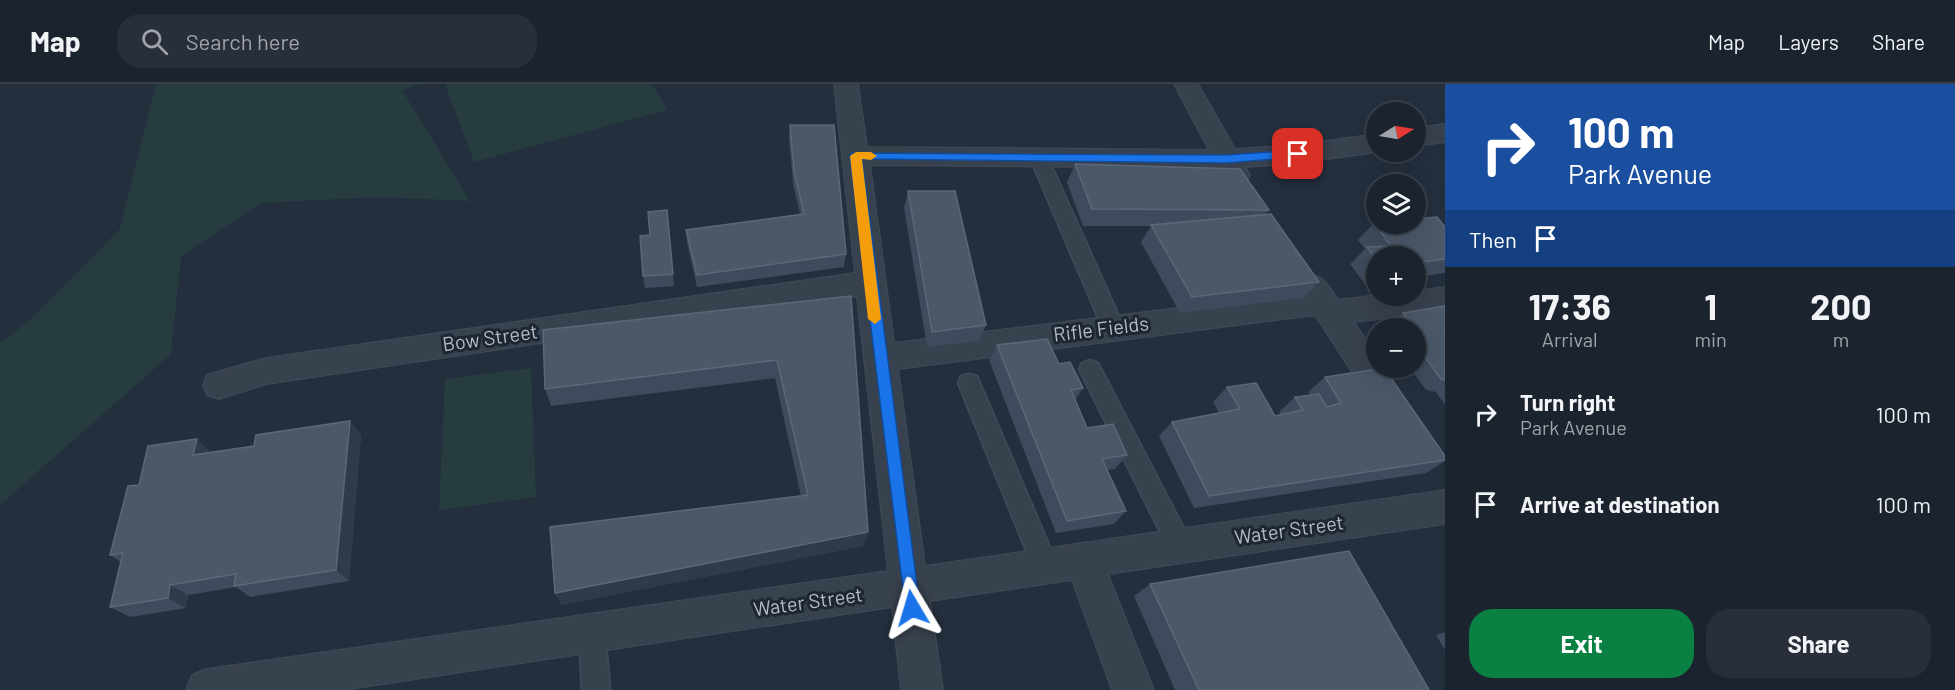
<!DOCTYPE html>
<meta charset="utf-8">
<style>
body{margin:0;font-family:Barlow,sans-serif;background:#282f3a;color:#f1f3f6;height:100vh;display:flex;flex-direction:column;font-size:22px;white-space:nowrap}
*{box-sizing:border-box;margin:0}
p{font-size:20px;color:#a0a4aa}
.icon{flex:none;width:33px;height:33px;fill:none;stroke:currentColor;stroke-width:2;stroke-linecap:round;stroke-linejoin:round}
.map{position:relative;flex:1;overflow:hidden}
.details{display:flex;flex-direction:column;background:#1b232e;width:510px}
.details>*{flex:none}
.hud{background:#1a4fa0;color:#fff;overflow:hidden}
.needle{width:39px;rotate:79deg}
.tools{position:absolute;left:1366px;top:18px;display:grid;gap:12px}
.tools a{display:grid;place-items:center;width:60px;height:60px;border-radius:50%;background:#1b232e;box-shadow:0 6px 24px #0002,0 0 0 2px #39404a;font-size:30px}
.pin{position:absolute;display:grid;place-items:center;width:51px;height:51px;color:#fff;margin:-26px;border-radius:12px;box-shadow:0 3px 9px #0006}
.me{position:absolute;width:66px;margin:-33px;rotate:353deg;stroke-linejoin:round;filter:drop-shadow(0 0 4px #0008)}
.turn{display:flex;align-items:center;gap:21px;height:126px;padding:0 24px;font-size:27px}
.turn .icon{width:78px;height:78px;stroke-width:2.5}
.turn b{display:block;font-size:42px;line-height:51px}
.then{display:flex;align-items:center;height:57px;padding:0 24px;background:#0003;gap:12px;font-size:22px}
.eta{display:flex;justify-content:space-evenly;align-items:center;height:102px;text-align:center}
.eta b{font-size:36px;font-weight:700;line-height:42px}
.action{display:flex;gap:12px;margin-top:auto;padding:12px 24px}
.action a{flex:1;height:69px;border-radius:24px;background:#0b8043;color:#fff;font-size:24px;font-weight:700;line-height:69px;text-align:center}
.action a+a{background:#282f3a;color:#f1f3f6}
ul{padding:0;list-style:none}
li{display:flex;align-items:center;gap:18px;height:90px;padding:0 24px}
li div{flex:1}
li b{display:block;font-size:22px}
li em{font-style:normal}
header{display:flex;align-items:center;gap:36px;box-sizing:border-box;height:84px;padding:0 30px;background:#1b232e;border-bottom:2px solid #39404a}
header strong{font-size:28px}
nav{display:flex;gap:33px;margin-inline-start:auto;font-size:21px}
.search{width:420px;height:54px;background:#282f3a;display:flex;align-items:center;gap:15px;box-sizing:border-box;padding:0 21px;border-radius:24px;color:#a0a4aa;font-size:22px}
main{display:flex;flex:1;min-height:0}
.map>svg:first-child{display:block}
.green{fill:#263c3f}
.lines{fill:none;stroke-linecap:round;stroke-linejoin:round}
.service-casing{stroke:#414a57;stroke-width:3}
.minor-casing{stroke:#414a57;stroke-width:2}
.service{fill:#38414e;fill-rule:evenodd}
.minor{fill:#38414e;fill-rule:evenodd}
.wall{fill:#3f4b5c}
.shaded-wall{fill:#2f3b4b}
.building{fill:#4b5868;stroke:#5c6777;stroke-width:1.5}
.route{fill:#1a73e8;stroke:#114b97;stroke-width:1.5}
.slow{fill:#f59e0b}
.labels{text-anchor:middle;stroke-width:6;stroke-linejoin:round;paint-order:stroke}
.street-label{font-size:20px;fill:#b4bcc9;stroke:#1d2633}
</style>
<header>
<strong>Map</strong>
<div class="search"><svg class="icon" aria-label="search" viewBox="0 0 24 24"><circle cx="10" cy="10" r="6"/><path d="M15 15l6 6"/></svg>Search here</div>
<nav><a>Map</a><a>Layers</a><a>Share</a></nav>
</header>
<main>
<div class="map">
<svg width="1445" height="606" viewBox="0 0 1445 606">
<rect width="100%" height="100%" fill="#242f3e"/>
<path class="green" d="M156 0H422L402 6 470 117 378 113 261 119 181 172 171 270 0 421V260L35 231 120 145Z
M445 0H652L667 26 474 78Z
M531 284 536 413 439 426 445 295Z"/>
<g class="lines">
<defs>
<path id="service" d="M1039 68 1045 70 1048 74 1124 243 1121 249 1113 252 1105 249 1102 243 1030 74 1033 70Z
M1090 276 1098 279 1189 454 1193 462 1189 470 1180 474 1171 470 1079 285 1082 279Z
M969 290 977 292 980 299 1058 482 1054 491 1045 494 1036 491 958 299 961 292Z
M592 536 602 539 605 549 610 606H582L579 549 582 539Z"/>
<path id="minor" d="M834 0H858L867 63 1209 66 1174 0H1198L1235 65 1298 61 1377 50 1379 68 1298 79 1245 83 1250 91 1246 98 1236 101 1226 98 1219 84 870 81 894 259 1300 209 1296 201 1300 193C1323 186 1326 199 1338 216L1377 211 1416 212V207L1445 203V227L1354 238 1377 272V284H1385L1395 301 1391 311 1379 315 1367 311 1315 231 898 285 925 482 1445 406V440L1108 490 1154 606H1112L1072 496 930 517 943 606H901L892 523 343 606H186L192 591 207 585 888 487 857 212 266 300 219 315 207 311 203 301 207 291 266 274 855 189Z
M1445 40V58L1416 62V44Z"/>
</defs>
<use href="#service" class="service-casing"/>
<use href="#minor" class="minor-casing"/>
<use href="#service" class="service"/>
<use href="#minor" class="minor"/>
</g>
<path class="wall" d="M790 41 846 170 844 183 697 203 687 158 686 146 800 130 793 100 789 54Z
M1075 81 1269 126 1265 130 1319 198 1303 214 1180 229 1141 158 1151 142H1083L1067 98Z
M908 107 986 241 979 257 927 263 904 124Z
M667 126 674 202 645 204 643 192 650 151Z
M1374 139 1445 142V189L1419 193 1425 200 1416 207V172H1377V212H1411L1407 216 1379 219 1350 180 1365 165 1358 156Z
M851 212 868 448 863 462 561 521 801 412 775 294 551 322 545 305Z
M1445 222V321L1436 308 1426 306 1410 284H1416V244H1392L1389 240 1403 229Z
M997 261 1059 280 1083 304 1075 316 1087 344 1127 371 1115 385 1107 386 1126 427 1114 440 1056 449 989 276Z
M1325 293 1445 372V377L1426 389 1194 424 1159 352 1172 338 1219 329 1213 318 1227 303 1275 332 1281 331 1279 328 1295 313 1311 311 1308 308Z
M361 351 349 497 250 513 236 503 188 511 186 524 130 533 110 523 121 478 110 471 139 401 211 368Z
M1150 500 1429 606H1175L1134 512Z
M1445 548V566L1436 551Z"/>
<path class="shaded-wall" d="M350 337 361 351 349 497 336 486Z
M197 355 212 369 193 371Z
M868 448 863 462 561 521 555 509Z
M170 501 188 511 186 524 168 514Z"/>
<path class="building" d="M790 41H834L846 170 697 191 686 146 804 130 794 87Z
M1075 80 1240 85 1269 126 1092 125Z
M908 107H955L986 241 932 248Z
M667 126 673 190 643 192 640 152 650 151 648 128Z
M1271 130 1319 198 1192 213 1151 141Z
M1437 133 1444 142H1445V175L1416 179V172H1377V177L1367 163 1391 162 1374 139 1416 140V135Z
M1416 189 1425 200 1416 201Z
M851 212 868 448 555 509 550 443 808 411 777 276 545 305 543 246Z
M1445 222V296L1441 295 1416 261V260L1422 258 1416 249V244H1413L1403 229Z
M1047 255 1059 280 1070 278 1083 304 1071 306 1087 344 1113 340 1127 371 1102 375 1126 427 1067 437 997 261Z
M1384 284 1445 372V376L1209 412 1172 338 1240 325 1227 303 1256 299 1275 332 1303 326 1295 313 1319 310 1327 323 1341 319 1325 293Z
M350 337 336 486 234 502 236 490 170 501 168 514 110 523 123 469 110 471 128 402 139 401 148 362 197 355 193 371 254 362 256 351Z
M1349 467 1429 606H1199L1150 500Z"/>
<path class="route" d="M1298 66 1301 68V73L1226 79 862 75 920 524 918 530 912 532 906 530 850 72 852 69 1226 71Z"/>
<path class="slow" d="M856 68H871L877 72 871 76 862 75 881 235 875 240 868 235 850 72Z"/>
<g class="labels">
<g class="street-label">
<text transform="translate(1101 245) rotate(-7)" y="7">Rifle Fields</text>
<text transform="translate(490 254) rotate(-8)" y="7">Bow Street</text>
<text transform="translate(1289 446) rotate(-8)" y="7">Water Street</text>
<text transform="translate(808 518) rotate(-8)" y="7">Water Street</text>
</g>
</g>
</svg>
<div class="tools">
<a><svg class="needle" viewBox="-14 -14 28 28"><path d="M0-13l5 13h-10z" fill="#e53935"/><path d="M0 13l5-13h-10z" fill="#a0a4aa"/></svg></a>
<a><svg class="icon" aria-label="layers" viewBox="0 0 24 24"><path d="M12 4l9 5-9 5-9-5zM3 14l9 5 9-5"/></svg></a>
<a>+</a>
<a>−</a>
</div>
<div class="pin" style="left:1298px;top:70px;background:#d93025"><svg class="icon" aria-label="arrive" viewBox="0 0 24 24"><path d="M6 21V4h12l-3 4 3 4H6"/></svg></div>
<svg class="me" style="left:912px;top:524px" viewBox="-20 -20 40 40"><path d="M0-17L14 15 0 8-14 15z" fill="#1a73e8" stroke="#fff" stroke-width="4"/></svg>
</div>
<section class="details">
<div class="hud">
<div class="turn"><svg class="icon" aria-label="right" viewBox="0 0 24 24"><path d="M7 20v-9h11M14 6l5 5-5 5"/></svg><div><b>100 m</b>Park Avenue</div></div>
<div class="then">Then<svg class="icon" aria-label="arrive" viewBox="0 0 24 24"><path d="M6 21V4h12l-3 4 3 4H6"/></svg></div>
</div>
<div class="eta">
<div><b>17:36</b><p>Arrival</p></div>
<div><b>1</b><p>min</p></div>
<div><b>200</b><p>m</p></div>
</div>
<ul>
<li><svg class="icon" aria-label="right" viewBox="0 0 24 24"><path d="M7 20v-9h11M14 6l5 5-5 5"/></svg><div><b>Turn right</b><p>Park Avenue</p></div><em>100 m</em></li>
<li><svg class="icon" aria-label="arrive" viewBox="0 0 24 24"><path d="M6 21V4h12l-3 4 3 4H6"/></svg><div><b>Arrive at destination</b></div><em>100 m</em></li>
</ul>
<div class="action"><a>Exit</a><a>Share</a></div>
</section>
</main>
